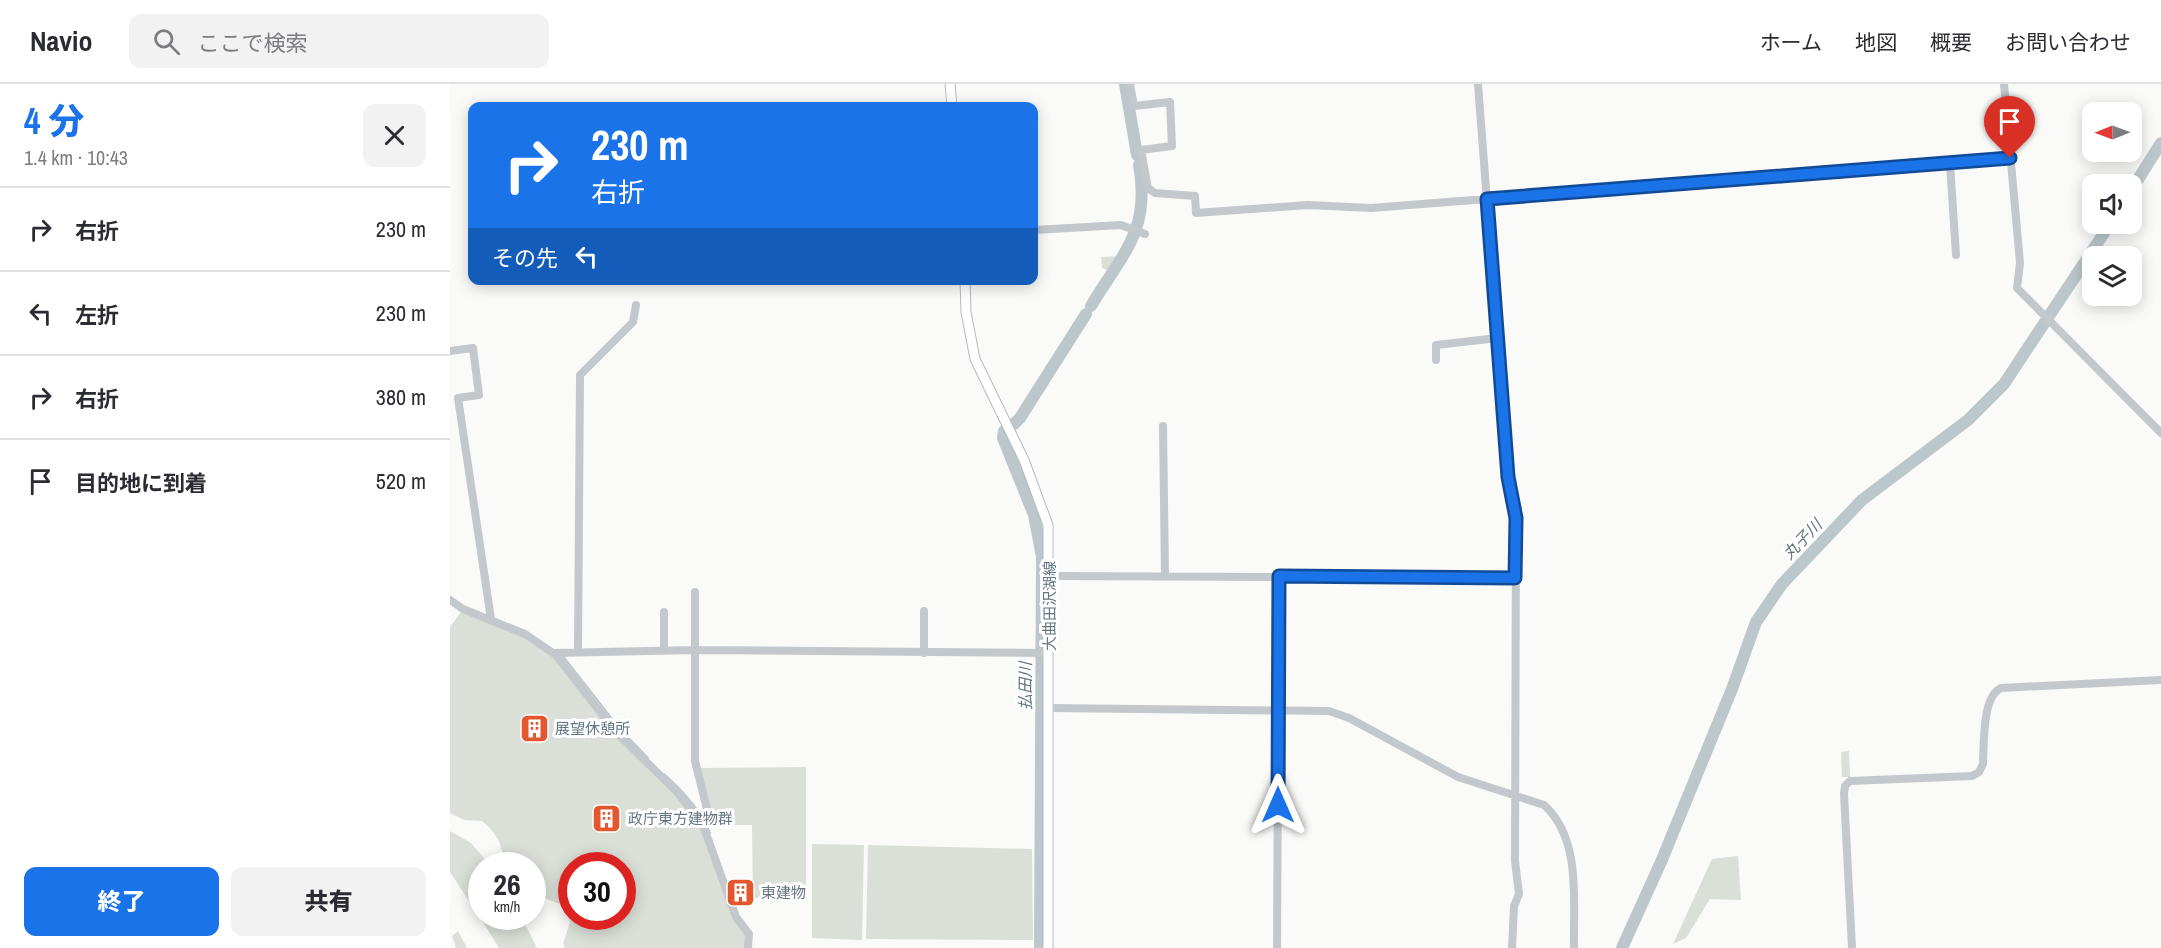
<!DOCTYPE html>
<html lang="ja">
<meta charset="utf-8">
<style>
body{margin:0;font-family:"Archivo Narrow","Noto Sans JP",sans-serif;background:#f2f2f3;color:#2b2b33;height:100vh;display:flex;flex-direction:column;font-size:22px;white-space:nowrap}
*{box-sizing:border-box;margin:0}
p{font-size:20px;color:#7c7c81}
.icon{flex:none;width:33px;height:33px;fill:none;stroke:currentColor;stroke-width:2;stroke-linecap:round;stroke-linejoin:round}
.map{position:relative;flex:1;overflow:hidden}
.side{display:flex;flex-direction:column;background:#fff;width:450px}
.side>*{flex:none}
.guide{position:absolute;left:18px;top:18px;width:570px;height:183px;border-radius:12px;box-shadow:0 3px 15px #0003;background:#1a73e8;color:#fff;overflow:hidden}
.needle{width:39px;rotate:269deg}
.buttons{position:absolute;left:1632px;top:18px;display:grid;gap:12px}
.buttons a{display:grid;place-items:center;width:60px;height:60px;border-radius:12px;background:#fff;box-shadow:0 3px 15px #0003;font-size:30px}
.speed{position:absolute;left:18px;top:768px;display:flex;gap:12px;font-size:30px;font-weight:700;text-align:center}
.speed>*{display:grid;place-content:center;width:78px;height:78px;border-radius:50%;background:#fff;box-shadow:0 3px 15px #0003;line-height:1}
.speed small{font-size:15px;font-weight:400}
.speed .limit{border:9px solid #d22;background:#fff;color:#111}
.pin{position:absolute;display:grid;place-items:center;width:51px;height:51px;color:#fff;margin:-62px -26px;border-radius:50% 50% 50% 0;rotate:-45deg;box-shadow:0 0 6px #0007}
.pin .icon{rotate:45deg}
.me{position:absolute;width:66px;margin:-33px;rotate:0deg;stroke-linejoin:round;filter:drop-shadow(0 0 4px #0008)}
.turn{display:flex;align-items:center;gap:21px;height:126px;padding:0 24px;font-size:27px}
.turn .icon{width:78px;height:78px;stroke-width:2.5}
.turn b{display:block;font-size:42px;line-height:51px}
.then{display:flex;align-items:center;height:57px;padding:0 24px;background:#0003;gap:12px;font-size:22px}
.round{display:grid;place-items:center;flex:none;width:63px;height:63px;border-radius:12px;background:#f2f2f3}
.summary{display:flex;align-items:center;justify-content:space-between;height:102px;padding:0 24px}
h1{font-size:36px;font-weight:800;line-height:45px;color:#1a73e8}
.cta{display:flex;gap:12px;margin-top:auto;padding:12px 24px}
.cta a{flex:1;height:69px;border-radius:12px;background:#1a73e8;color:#fff;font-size:24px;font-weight:800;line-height:69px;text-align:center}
.cta a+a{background:#f2f2f3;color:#2b2b33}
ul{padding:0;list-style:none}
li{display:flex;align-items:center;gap:18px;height:84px;padding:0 24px;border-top:2px solid #e1e1e2}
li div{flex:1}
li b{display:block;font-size:22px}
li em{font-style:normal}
header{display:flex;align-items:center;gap:36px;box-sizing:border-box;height:84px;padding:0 30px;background:#fff;border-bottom:2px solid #e1e1e2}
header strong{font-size:28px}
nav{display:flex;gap:33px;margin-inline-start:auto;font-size:21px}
.search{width:420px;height:54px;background:#f2f2f3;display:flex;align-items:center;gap:15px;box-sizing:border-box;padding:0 21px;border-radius:12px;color:#7c7c81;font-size:22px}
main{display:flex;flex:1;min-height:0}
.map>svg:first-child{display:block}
.green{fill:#dadfd7;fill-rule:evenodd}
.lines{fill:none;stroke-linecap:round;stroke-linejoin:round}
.stream{stroke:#bbc7cb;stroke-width:2}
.river{stroke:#bbc7cb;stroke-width:12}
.major-casing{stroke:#b5babe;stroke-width:11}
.minor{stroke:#c3c8cc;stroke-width:8}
.major{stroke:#fff;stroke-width:9}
.route-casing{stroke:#114b97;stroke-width:15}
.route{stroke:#1a73e8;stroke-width:10}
.labels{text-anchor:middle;stroke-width:6;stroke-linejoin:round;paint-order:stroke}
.street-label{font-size:15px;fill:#657683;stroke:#fff}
.poi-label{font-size:15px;fill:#657683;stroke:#fff;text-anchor:start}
.water-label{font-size:16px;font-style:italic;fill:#60757c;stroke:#fff}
</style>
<header>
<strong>Navio</strong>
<div class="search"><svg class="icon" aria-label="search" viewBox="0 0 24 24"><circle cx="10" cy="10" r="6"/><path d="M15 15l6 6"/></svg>ここで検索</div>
<nav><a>ホーム</a><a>地図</a><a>概要</a><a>お問い合わせ</a></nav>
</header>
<main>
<section class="side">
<div class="summary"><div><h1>4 分</h1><p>1.4 km · 10:43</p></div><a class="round"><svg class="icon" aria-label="close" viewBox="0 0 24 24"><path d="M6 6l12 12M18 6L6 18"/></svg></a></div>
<ul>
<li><svg class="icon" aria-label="right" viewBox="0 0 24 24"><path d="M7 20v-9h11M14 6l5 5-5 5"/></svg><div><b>右折</b></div><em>230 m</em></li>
<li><svg class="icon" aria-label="left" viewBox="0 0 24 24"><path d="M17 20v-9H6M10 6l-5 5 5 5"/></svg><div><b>左折</b></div><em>230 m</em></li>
<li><svg class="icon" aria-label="right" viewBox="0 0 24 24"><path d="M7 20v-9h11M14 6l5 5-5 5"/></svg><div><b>右折</b></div><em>380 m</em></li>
<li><svg class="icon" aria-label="arrive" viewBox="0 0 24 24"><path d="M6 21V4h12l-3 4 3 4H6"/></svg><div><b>目的地に到着</b></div><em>520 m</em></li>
</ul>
<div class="cta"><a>終了</a><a>共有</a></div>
</section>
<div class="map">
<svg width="1711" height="864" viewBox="0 0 1711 864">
<rect width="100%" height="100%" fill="#fafaf8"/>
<path class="green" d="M670 172 659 187 652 184 651 173Z
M13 525 56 541 106 571 253 741 286 833 299 850 298 864H115L113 860 120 838V827L110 820 83 810 82 782 56 781 49 757 41 745 32 737 14 736 0 729V543ZM122 782H172V832H122Z
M1399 667 1400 693H1392L1391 668Z
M356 683V815L303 814 302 741H263L248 684Z
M0 747 21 759 40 781 32 782 31 825 26 828 0 788Z
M362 760 414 761 412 856 362 854Z
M418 761 582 765 583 856 416 855Z
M1288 772 1291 816 1260 815 1236 854 1223 860 1262 775Z
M35 833H81L74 838 87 864H49L31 835Z
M8 847 17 864H6L2 852Z"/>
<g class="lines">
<path class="stream" d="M113 572 170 645 198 674
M214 690C233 707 251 726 260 749"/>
<path class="river" d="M675 0 687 71
M1682 105 1711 59
M641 222C672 170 701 147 689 81
M564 340 570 334 636 230
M554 347 553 354 584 431 592 473 590 864
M1172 864 1211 778 1282 605 1306 538 1332 500 1412 416 1518 336 1554 300 1660 140"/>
<defs>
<path id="major" d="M500 0 502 22
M515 196 516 228 525 275 574 376 598 441V864"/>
</defs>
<use href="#major" class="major-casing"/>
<path class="minor" d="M680 0 684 22 720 18 722 62 691 66 698 104 705 109 745 112 746 129 858 121 921 124 1560 74
M1028 0 1058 393 1066 434 1065 777 1069 810 1064 822 1062 864
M1554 0 1570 179 1567 204 1711 349
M1500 79 1506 171
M584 146 671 141 695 150
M0 267 23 264 29 311 8 314 41 535
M986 276V261L1048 254
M713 342 715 491
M600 492 1065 494
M245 508V677L260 737
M0 516 13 525 75 550 106 571 166 648 228 709 253 741 286 833 299 850 298 864
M128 567 130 291 183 238 186 221
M214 567V528
M104 569 245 566 600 569
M474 569V527
M599 624 879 627 899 634 1008 693 1094 721C1132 755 1123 818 1124 864
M827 864 829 492
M1402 864 1394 710 1395 702 1400 697 1522 692 1529 688 1533 680C1534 661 1532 612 1551 604L1711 596"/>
<use href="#major" class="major"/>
</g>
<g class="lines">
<defs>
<path id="route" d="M828 721 829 492 1065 494 1066 434 1058 393 1037 115 1560 74"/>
</defs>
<use href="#route" class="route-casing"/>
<use href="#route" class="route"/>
</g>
<defs>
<symbol id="building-square" viewBox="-11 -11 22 22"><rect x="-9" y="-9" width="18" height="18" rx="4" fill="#e4572e" stroke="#fff"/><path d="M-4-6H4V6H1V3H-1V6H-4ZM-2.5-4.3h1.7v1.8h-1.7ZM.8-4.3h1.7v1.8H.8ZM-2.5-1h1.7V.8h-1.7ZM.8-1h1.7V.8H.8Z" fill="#fff"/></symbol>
</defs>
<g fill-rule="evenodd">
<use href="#building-square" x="68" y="628" width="33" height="33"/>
<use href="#building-square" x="140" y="718" width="33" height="33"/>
<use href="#building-square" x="274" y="792" width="33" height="33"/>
</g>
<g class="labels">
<g class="street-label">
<text transform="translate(600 522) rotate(-90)" y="5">大曲田沢湖線</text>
</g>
<g class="poi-label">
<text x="105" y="650">展望休憩所</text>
<text x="178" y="740">政庁東方建物群</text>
<text x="311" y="814">東建物</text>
</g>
<g class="water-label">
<text transform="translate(1352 455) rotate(-46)" y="6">丸子川</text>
<text transform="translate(575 602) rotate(-90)" y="6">払田川</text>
</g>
</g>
</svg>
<div class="buttons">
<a><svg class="needle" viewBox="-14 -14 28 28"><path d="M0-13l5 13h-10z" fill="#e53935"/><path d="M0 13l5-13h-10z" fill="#7c7c81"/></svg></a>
<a><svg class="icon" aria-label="sound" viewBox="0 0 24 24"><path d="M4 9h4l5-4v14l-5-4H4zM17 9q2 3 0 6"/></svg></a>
<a><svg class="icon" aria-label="layers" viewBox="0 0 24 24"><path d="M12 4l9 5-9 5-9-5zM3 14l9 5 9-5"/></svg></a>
</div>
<div class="speed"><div>26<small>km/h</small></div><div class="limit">30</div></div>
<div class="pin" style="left:1560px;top:74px;background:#d93025"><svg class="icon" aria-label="arrive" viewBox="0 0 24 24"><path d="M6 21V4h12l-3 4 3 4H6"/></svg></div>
<svg class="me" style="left:828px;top:721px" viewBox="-20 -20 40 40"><path d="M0-17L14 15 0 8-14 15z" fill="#1a73e8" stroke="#fff" stroke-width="4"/></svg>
<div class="guide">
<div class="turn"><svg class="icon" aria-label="right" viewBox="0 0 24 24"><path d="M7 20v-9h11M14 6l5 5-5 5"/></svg><div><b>230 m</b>右折</div></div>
<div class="then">その先<svg class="icon" aria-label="left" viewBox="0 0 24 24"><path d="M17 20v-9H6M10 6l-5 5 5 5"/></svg></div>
</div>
</div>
</main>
